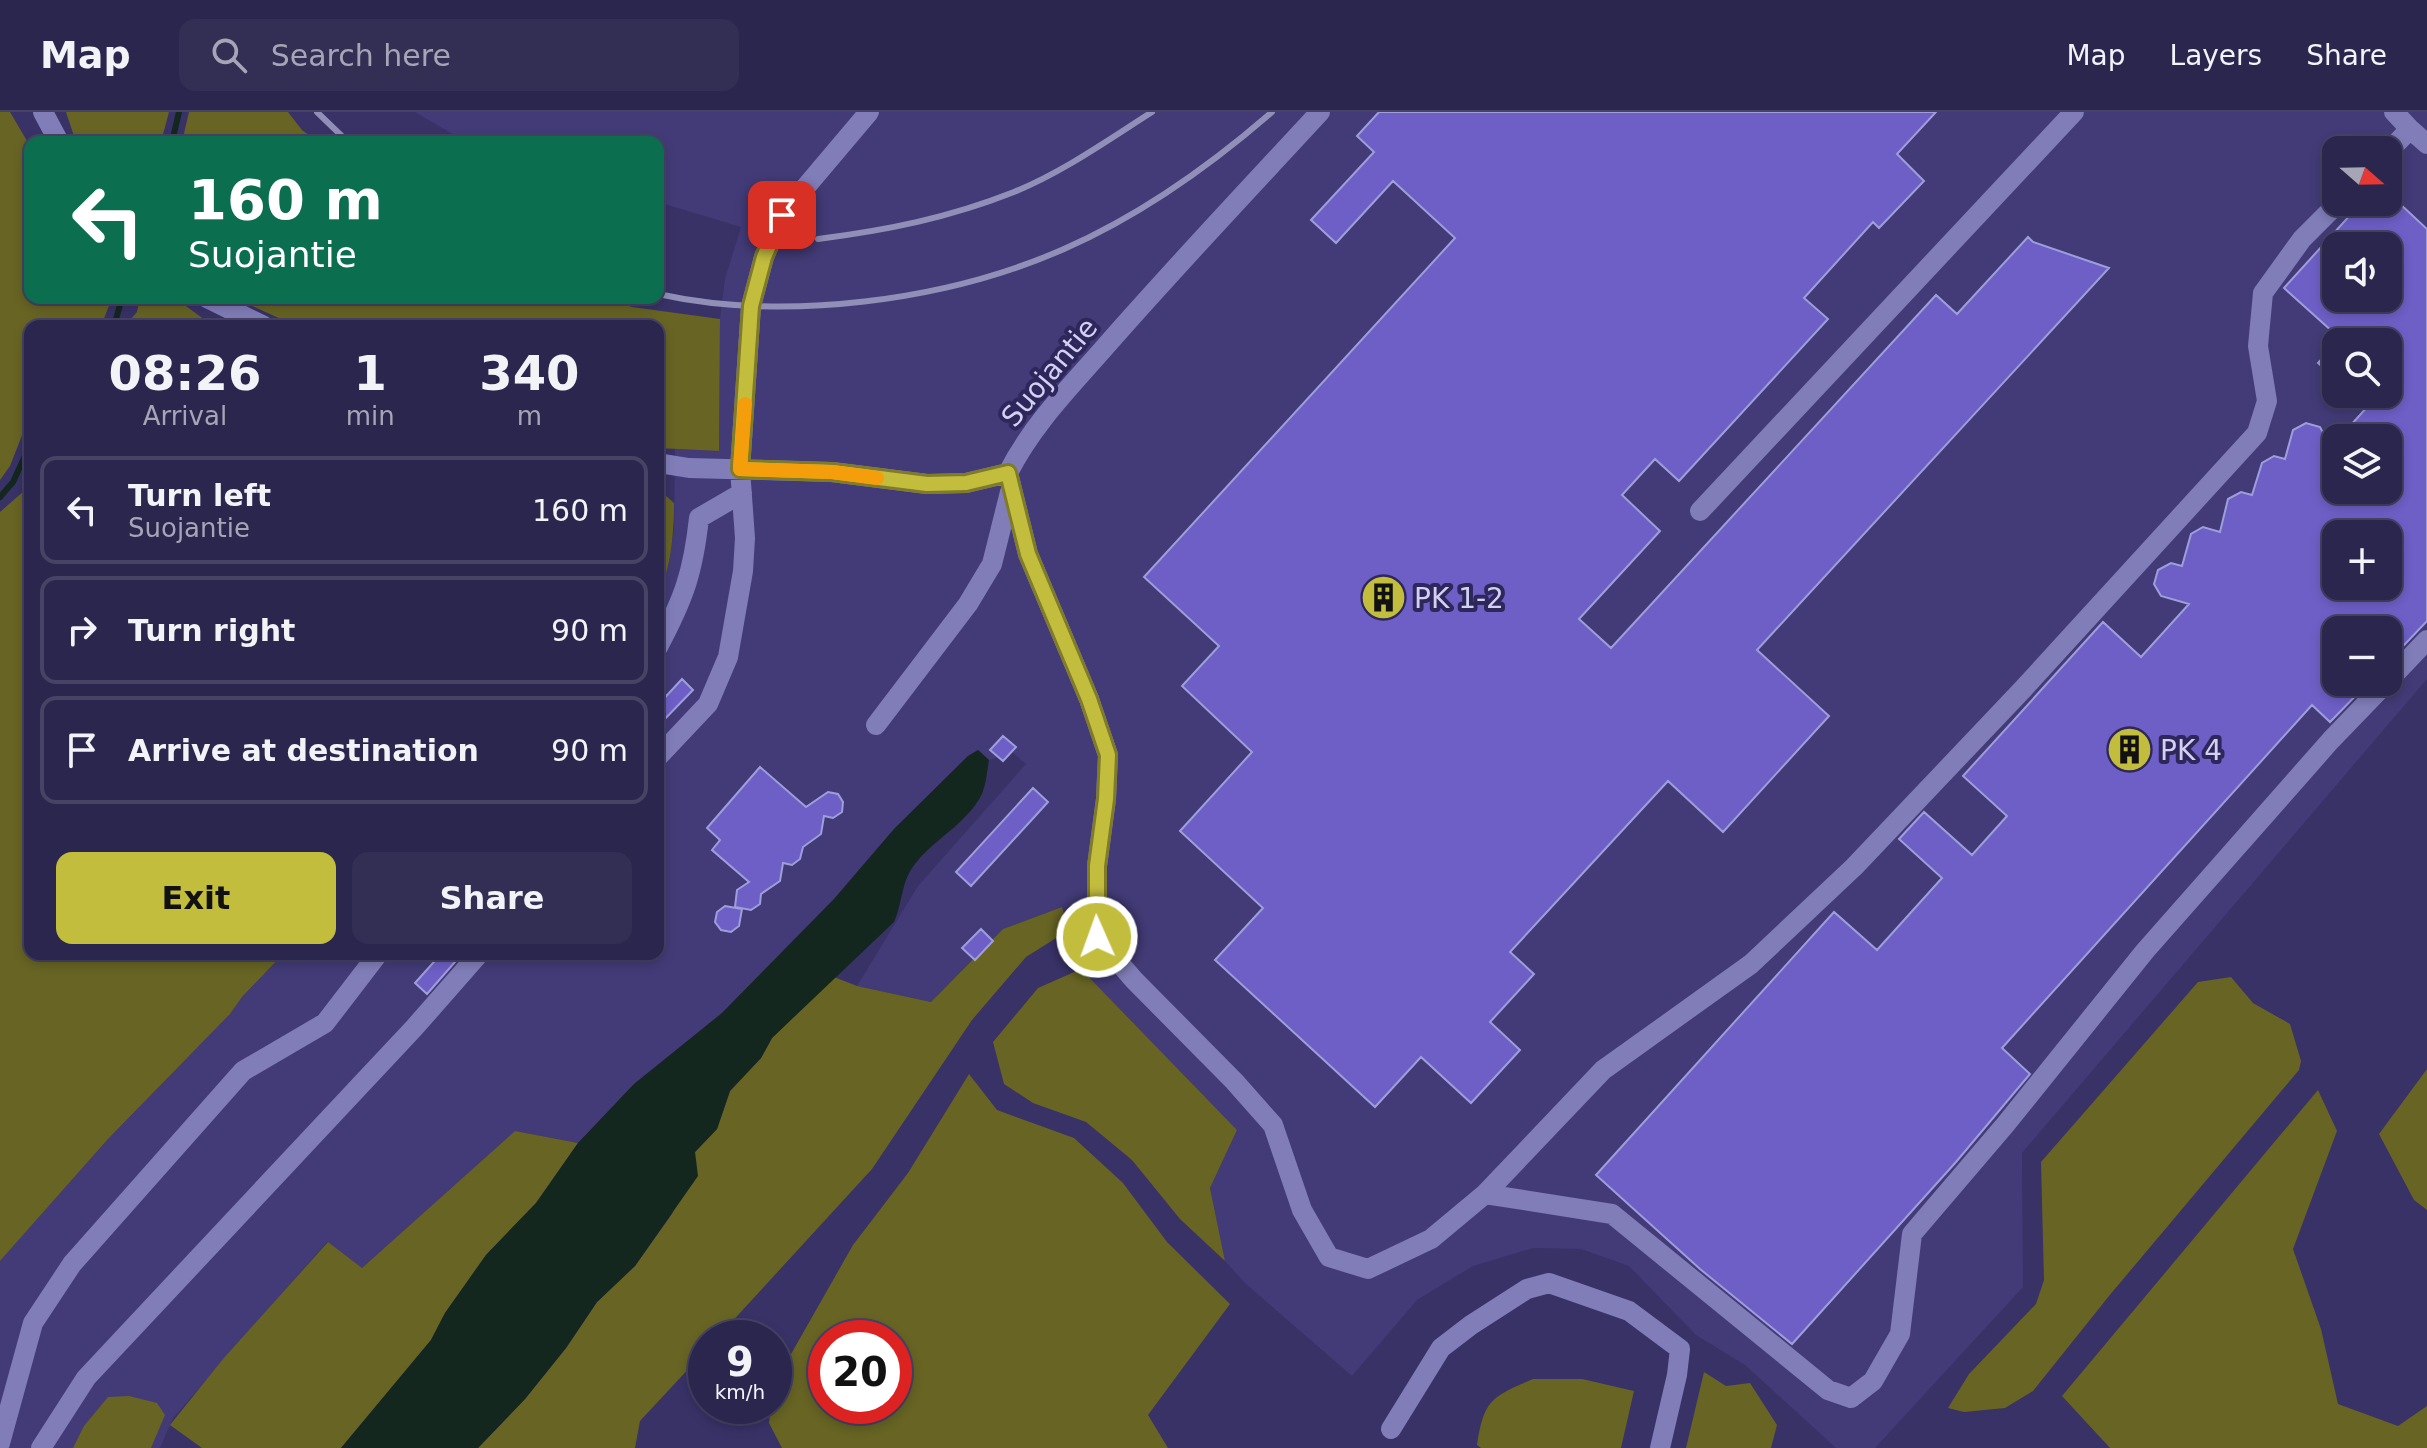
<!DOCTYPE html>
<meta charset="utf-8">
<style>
body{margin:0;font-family:"DejaVu Sans",sans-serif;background:#322e54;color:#f1f3f6;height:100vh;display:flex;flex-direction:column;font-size:30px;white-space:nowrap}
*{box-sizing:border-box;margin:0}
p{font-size:26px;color:#a5a5b6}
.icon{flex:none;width:44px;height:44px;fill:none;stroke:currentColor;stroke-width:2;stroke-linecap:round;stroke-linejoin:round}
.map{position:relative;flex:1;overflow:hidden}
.panel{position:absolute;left:24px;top:208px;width:640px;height:640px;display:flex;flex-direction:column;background:#2a264d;border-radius:16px;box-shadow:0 4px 12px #0003,0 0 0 2px #464365}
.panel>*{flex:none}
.banner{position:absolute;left:24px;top:24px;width:640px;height:168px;border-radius:16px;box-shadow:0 4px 12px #0003,0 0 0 2px #464365;background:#0b6e4f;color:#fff;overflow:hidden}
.needle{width:52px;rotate:110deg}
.tools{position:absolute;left:2322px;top:24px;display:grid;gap:16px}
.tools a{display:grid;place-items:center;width:80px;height:80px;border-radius:16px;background:#2a264d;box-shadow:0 4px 12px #0003,0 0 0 2px #464365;font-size:40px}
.speed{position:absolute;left:688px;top:1208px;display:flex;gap:16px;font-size:40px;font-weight:700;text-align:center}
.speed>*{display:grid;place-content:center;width:104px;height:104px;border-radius:50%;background:#2a264d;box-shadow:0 4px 12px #0003,0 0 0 2px #464365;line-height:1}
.speed small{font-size:20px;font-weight:400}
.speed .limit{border:12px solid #d22;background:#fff;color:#111}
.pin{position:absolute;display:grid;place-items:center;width:68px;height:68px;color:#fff;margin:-34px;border-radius:16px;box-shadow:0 4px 12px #0006}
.me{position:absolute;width:88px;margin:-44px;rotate:358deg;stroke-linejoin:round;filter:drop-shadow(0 0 6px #0008)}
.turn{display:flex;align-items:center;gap:28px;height:168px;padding:0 32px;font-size:36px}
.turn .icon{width:104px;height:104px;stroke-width:2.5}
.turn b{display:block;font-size:56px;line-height:68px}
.eta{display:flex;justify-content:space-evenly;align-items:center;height:136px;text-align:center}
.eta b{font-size:48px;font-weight:700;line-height:56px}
.cta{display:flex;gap:16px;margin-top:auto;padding:16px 32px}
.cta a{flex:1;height:92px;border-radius:16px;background:#c3bd3e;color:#111;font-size:32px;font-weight:700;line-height:92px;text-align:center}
.cta a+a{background:#322e54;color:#f1f3f6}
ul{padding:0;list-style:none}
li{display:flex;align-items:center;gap:24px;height:108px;margin:0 16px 12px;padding:0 16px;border:4px solid #464365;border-radius:16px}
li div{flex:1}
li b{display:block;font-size:30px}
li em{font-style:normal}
header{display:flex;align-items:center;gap:48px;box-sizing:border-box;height:112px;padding:0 40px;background:#2a264d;border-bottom:2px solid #464365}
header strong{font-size:38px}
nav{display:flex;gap:44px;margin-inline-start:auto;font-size:28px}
.search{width:560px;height:72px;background:#322e54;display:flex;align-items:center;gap:20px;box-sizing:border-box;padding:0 28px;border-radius:16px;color:#a5a5b6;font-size:30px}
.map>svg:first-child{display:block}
.built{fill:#423b77;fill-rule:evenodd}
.green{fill:#676424;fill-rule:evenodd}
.water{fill:#13271f}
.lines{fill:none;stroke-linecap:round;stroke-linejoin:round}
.stream{stroke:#13271f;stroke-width:6}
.building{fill:#6d5fc6;stroke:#a09ddb;stroke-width:2;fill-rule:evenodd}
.minor{stroke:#817db9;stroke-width:20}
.rail{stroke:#918eb7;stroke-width:6}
.route-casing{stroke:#7f7b28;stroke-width:20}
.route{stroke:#c3bd3e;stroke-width:14}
.slow{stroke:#f59e0b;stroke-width:14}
.labels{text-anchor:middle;stroke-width:8;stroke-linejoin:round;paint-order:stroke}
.street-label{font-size:28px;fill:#d2d1f2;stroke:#2e275b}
.poi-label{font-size:28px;fill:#d2d1f2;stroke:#2e275b;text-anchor:start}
</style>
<header>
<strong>Map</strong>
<div class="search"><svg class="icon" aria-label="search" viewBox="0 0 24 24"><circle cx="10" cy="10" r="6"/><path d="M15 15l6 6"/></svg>Search here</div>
<nav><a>Map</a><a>Layers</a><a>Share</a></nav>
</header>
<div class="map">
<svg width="2427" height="1336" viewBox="0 0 2427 1336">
<rect width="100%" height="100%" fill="#383267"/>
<path class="built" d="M415 0H2427V567L2022 1041 2023 1175 1875 1336H1836L1745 1253 1696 1223 1629 1154 1581 1137 1533 1136 1473 1154 1417 1188 1352 1264 1245 1171 1225 1149 1210 1076 1237 1018 1081 857 1062 795 1003 817 931 890 857 874 918 774 1026 652 1013 641 989 648 978 638 968 644 894 717 834 787 722 901 634 972 578 1031 515 1019 362 1156 327 1130 173 1306 160 1336H0V1149L108 1027 230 902 242 885 283 842H658V484L663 475 674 419 675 337 719 339 720 207 725 167 741 115 658 90V30H466ZM2336 38H2388V90H2336ZM2336 134H2388V186H2336ZM2336 230H2388V282H2336ZM2336 326H2388V378H2336ZM2336 422H2388V474H2336ZM2336 518H2388V570H2336Z"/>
<path class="green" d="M0 0H10L30 34V186H112L101 214H30V303L10 354 0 368Z
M66 0H169L161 30H76Z
M189 0H288L302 18 318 30H182Z
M140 186H175L213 214H125L137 200Z
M235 186H604L632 195 720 207 719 339 658 336V214H296Z
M30 362V842H283L242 885 230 902 108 1027 0 1149V400L24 379Z
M658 377 674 391C674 421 671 456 658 484Z
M1062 795 1069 818 1026 845 972 908 872 1057 717 1226H706V1238L640 1309 635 1336H478L525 1287 566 1236 597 1190 635 1154 672 1102 695 1040 717 1017 730 979 761 946 772 926 834 865 857 874 931 890 1003 817Z
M1081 857 1237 1018 1210 1076 1225 1149 1180 1107 1132 1048 1086 1010 1033 991 1004 972 993 930 1038 876Z
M2231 865 2253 891 2290 912 2301 949 2299 958 2109 1184 2033 1279 2005 1296 1964 1300 1948 1296 1969 1262 2036 1192 2044 1168 2041 1050 2198 870Z
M2427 957V1098L2414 1088 2379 1022Z
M969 962 997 998 1074 1026 1123 1071 1167 1130 1230 1192 1148 1303 1168 1336H782L769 1311 771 1294H774V1272L853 1133 908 1061ZM826 1226H894V1294H826Z
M2318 978 2337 1019 2293 1137 2321 1217 2338 1292 2398 1314 2427 1294V1336H2110L2062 1284Z
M515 1019 578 1031 536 1091 486 1143 445 1201 431 1228 341 1336H202L170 1313 223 1247 328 1130 362 1156Z
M1704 1260 1726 1274 1750 1271 1777 1313 1771 1336H1686Z
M1533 1267H1582L1634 1279 1621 1336H1481L1477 1333C1484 1287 1492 1285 1533 1267Z
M129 1284 157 1291 165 1303 151 1336H73L84 1314 108 1285Z"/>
<path class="water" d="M978 638 989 648C987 659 986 674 981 684 965 713 934 727 915 752 901 769 903 790 894 810L772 926 761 946 730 979 717 1017 695 1040 698 1064 635 1154 597 1190 566 1236 525 1287 478 1336H341L431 1228 445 1201 486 1143 536 1091 578 1031 634 972 722 901 834 787 894 717 968 644Z"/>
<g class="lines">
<path class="stream" d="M172 30 179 0
M114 214 122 186
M0 385 13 370 30 333"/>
</g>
<path class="building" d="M1379 0H1936L1897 42 1924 69 1879 116 1873 110 1804 186 1828 207 1679 369 1655 347 1622 383 1660 419 1579 507 1611 536 1936 183 1957 202 2028 125 2033 130 2109 156 1757 538 1829 604 1723 720 1668 669 1510 840 1534 862 1490 910 1520 938 1471 991 1421 945 1375 995 1215 848 1263 796 1180 719 1252 640 1182 574 1219 534 1144 465 1455 126 1393 69 1336 131 1311 108 1374 40 1357 24Z
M2362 90H2398L2427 117V509L2388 550V518H2336V570H2369L2330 610 2312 593 2002 936 2030 962 1956 1050 1792 1232 1700 1157 1596 1063 1834 800 1877 838 1942 766 1899 727 1924 700 1972 743 2007 704 1963 664 2103 510 2141 545 2189 492 2161 484 2154 472 2158 458 2171 451 2182 454 2191 422 2203 415 2220 420 2228 387 2241 380 2252 383 2262 351 2274 344 2285 347 2293 318 2306 311 2320 315 2336 344V378H2388V326H2339L2379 282H2388V230H2344L2284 176ZM2336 134H2388V186H2336ZM2336 422H2388V474H2336Z
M2336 231V267L2318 251Z
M682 567 693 578 658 614V593Z
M1003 624 1016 635 1003 649 990 638Z
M760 655 806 695 828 680 838 682 843 690 842 700 833 706 824 704 821 722 803 735 800 747 792 753 783 751 780 769 761 782 760 792 751 798 735 795 737 778 749 770 712 738 720 728 707 716Z
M1033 676 1048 690 971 774 956 760Z
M725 794 742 797 739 814 731 820 721 818 715 810 717 800Z
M981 817 993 829 975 848 962 836Z
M441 842H462L427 882 415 871Z"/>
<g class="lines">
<path class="minor" d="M43 0 59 30
M2394 0 2410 17
M2388 40 2410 17 2427 32
M207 186 264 214
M658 351 689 356 832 360 927 372 966 371 1008 361C1032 313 1070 275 1105 235 1175 155 1248 78 1320 0
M1008 361 1028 442 1089 587 1108 643 1106 687 1097 754V825L1134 868 1234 969 1273 1013 1302 1098 1329 1145 1368 1157 1431 1127 1485 1082 1603 958 1751 852 1854 755 2023 577 2257 321 2267 289 2258 234 2263 181 2302 127 2339 90
M1700 399 2074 0
M658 535C684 486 693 461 699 406L742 381
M2388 569 2427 528
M876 613 968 492 992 452 1010 380
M658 645 708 592 728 545 743 459 745 426 740 357 751 194 764 145 782 103 869 0
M1485 1082 1612 1102 1828 1278 1851 1286 1873 1269 1900 1222 1912 1122 2005 1013 2145 839 2331 628 2387 570
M1391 1317 1441 1236 1471 1213 1527 1177 1549 1171 1629 1199 1680 1237 1677 1263 1660 1336
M0 1331 33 1211 72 1152 243 959 325 911 378 842
M41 1336 86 1266 414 916 479 842"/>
<path class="rail" d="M317 0 348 30
M818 127C888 118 948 106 1014 80 1063 60 1108 28 1152 0
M658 182C785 210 946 189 1064 137 1139 104 1211 53 1272 0"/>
</g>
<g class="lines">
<defs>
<path id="route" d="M782 103 764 145 751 194 740 357 832 360 927 372 966 371 1008 361 1028 442 1089 587 1108 643 1106 687 1097 754V825"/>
</defs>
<use href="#route" class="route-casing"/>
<use href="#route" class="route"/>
<path class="slow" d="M745 292 740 357 832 360 877 366"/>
</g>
<defs>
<symbol id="building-disc" viewBox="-11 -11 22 22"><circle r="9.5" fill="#c3bd3e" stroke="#2e275b"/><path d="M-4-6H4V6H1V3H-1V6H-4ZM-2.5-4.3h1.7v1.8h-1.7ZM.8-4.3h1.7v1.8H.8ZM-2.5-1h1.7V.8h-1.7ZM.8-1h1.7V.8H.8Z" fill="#111"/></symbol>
</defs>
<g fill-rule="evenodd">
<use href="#building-disc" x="1358" y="460" width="51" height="51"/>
<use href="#building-disc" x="2104" y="612" width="51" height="51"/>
</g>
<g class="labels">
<g class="street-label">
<text transform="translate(1049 260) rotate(-50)" y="10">Suojantie</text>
</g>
<g class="poi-label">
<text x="1414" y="496">PK 1-2</text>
<text x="2160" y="648">PK 4</text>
</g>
</g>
</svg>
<div class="tools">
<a><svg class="needle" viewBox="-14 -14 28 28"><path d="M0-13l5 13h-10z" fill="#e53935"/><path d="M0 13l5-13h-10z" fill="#a5a5b6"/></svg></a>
<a><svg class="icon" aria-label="sound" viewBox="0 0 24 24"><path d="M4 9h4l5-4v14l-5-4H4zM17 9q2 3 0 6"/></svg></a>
<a><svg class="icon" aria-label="search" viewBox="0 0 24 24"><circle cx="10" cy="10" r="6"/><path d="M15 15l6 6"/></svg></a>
<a><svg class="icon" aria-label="layers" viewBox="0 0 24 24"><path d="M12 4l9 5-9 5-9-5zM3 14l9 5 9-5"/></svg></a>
<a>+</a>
<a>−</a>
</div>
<div class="speed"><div>9<small>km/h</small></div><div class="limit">20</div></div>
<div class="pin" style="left:782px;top:103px;background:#d93025"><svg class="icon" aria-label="arrive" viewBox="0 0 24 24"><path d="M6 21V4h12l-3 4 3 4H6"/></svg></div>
<svg class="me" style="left:1097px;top:825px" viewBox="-20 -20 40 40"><circle r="17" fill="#c3bd3e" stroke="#fff" stroke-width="3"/><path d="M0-11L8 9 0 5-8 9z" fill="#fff"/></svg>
<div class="banner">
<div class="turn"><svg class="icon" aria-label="left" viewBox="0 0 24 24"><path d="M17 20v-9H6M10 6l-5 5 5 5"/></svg><div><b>160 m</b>Suojantie</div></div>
</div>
<section class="panel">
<div class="eta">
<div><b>08:26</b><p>Arrival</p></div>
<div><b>1</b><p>min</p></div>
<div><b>340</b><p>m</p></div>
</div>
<ul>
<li><svg class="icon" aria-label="left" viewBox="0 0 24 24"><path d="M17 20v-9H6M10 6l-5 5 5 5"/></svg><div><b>Turn left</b><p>Suojantie</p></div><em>160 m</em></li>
<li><svg class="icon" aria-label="right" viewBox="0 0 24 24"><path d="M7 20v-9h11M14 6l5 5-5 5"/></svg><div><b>Turn right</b></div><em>90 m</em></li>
<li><svg class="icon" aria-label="arrive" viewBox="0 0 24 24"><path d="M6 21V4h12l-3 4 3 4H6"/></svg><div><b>Arrive at destination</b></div><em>90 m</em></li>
</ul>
<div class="cta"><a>Exit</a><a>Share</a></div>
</section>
</div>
